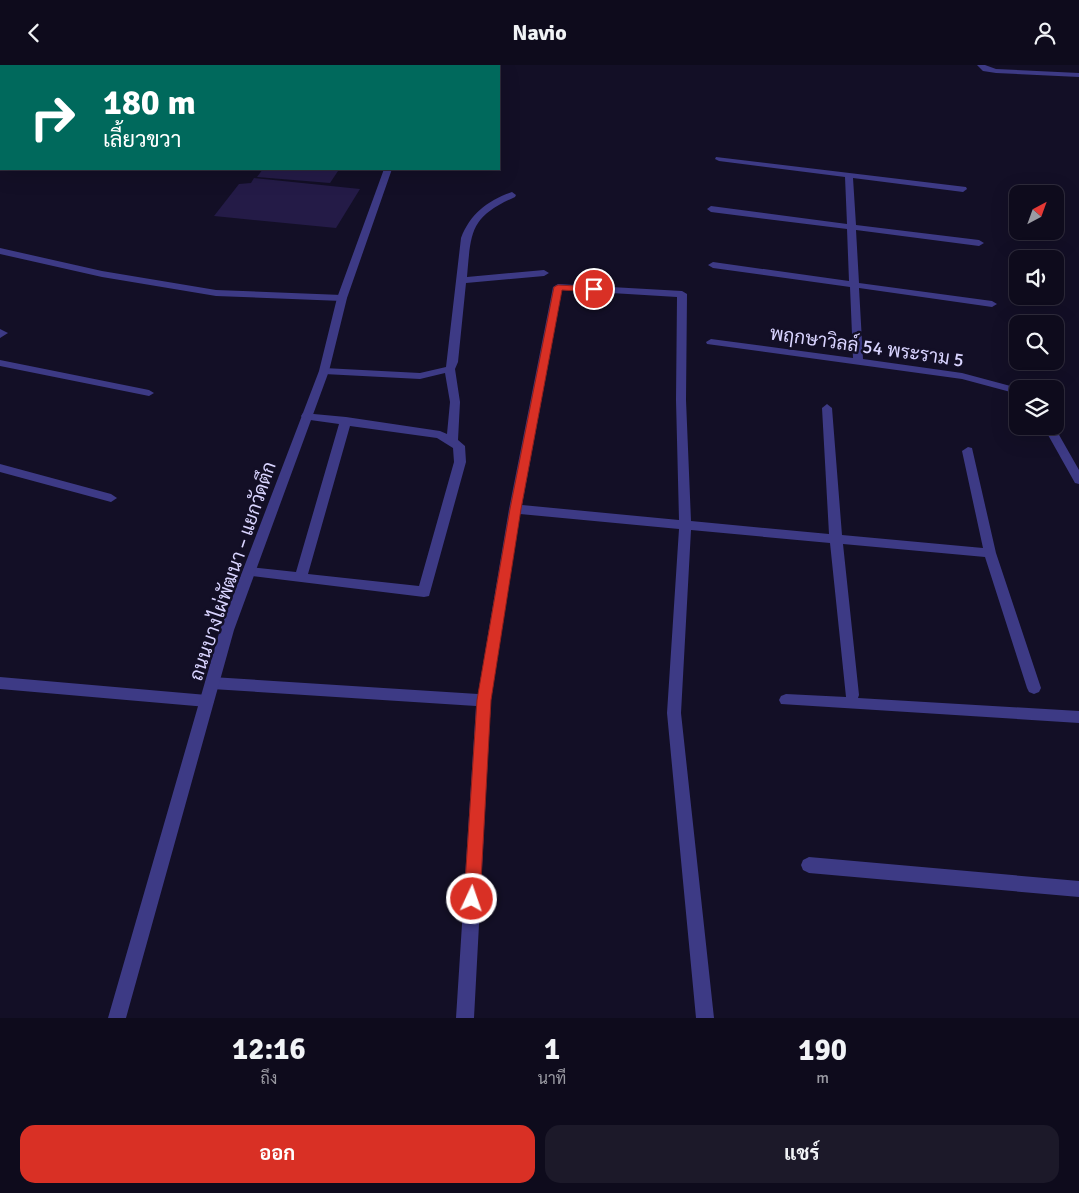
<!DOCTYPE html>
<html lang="th">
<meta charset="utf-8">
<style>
body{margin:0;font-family:Signika,Sarabun,sans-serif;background:#1c1929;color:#f1f3f6;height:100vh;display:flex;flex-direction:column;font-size:19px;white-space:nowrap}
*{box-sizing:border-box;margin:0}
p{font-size:16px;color:#9b9ba3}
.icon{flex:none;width:28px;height:28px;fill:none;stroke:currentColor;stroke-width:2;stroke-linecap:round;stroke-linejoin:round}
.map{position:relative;height:953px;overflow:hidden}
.details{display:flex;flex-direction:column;background:#0e0b1c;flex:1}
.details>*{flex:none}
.guide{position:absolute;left:0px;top:0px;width:500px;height:105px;box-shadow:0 5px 20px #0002,0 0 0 1px #2e2b3b;background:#00695c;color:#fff;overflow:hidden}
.needle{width:32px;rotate:41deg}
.tools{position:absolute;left:1009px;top:120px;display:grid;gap:10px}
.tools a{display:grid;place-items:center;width:55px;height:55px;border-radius:10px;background:#0e0b1c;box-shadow:0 5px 20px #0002,0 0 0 1px #2e2b3b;font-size:25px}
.pin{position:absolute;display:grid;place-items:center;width:42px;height:42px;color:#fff;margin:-21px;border:2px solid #fff;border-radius:50%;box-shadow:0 1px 5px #0007}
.me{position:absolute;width:55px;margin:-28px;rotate:3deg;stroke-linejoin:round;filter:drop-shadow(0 0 4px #0008)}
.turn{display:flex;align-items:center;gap:18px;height:105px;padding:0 20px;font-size:22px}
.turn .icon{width:65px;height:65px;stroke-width:2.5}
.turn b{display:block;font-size:35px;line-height:42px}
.eta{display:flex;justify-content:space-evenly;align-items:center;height:85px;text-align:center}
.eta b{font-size:30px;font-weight:700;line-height:35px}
.action{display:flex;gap:10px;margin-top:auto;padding:10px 20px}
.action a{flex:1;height:58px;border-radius:15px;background:#d93025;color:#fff;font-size:20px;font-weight:700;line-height:58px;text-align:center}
.action a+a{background:#1c1929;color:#f1f3f6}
header{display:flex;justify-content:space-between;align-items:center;height:65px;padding:0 20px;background:#0e0b1c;font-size:22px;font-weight:700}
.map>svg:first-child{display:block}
.building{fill:#241b47}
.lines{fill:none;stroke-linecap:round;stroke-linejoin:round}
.service{fill:#3d3a85;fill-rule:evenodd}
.minor{fill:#3d3a85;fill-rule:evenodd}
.tertiary{fill:#3d3a85;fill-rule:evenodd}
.route{fill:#d93025;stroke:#8d1f18}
.labels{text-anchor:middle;stroke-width:5;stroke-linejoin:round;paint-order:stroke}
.street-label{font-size:19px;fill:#d9d4ff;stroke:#130f26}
</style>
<header><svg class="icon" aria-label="back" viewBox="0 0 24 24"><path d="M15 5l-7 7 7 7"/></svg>Navio<svg class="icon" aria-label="person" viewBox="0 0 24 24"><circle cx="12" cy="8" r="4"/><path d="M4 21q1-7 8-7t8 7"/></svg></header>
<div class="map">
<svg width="1079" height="953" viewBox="0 0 1079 953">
<rect width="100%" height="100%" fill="#130f26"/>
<path class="building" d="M263 104H313L338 106 330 118 257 112Z
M254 113 360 124 336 163 214 151 239 119 251 118Z"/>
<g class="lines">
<path class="service" d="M512 127 516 130 515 132C470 152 471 166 467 212L544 205 549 208 544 211 466 218 458 297 455 304 460 337 458 375 465 381 466 397 429 531 424 532 244 510 243 507 244 504 249 502 296 507 339 359 303 354 301 351 303 348 346 352 440 366 447 369 450 337 445 308 420 314 324 309 319 306 324 303 420 308 446 302 461 173C470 149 488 135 512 127ZM350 361 437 373 453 383 454 397 419 521 308 509Z"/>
<path class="minor" d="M977 0H985L996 4 1079 8V12L996 8 983 6Z
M716 92 966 122 967 124 963 127 853 113 856 160 979 175 984 178 979 181 856 165 859 218 992 236 997 239 992 242 859 223 863 294 962 308 1022 324H1018V329L962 314 707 279 706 277 711 274 853 293 850 222 713 203 708 200 713 197 849 216 847 164 711 147 707 144 711 141 847 159 845 112 719 96 715 94Z
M0 183 102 206 216 225 342 230 347 233 342 236 216 231 102 212 0 189Z
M558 219 682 226 687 229 686 335 691 456 829 469 822 343 827 339 832 343 842 470 983 483 962 386 968 382 972 383 996 488 1041 623 1039 627 1034 629 1029 627 1027 623 985 492 843 479 859 630 858 633 1079 646V658L781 639 779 635 781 631 786 629 846 632 830 478 691 465 681 648 714 953H696L667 648 679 464 520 449 491 635 474 953H456L476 641 212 624 207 622 205 618 207 614 212 612 478 629 509 444 553 222ZM562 225 677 232 676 335 679 455 522 440Z
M0 264 8 268 0 273Z
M0 295 149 325 154 328 149 331 0 301Z
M1043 361H1054L1079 405V419L1075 418Z
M0 399 111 429 117 433 111 437 0 407Z
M0 612 207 630 212 632 214 636 212 640 207 642 0 624Z
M809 792 1079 816V832L809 808 803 805 801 800 803 795Z"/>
<path class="tertiary" d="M0 4H1V8H0Z
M384 104H392L347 233 329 306 234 565 126 953H108L220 565 319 306 337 233Z"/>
</g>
<path class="route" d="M558 220 594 222 598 224 594 227 562 225 521 444 491 635 480 834 477 839 472 841 467 839 464 834 477 635 510 444 554 222Z"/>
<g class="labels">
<g class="street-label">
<text transform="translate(867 281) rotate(8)" y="7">พฤกษาวิลล์ 54 พระราม 5</text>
<text transform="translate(232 506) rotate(-71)" y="7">ถนนบางไผ่พัฒนา – แยกวัดตึก</text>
</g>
</g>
</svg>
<div class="tools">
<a><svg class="needle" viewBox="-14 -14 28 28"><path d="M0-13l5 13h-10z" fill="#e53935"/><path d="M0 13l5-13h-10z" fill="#9b9ba3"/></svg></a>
<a><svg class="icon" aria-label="sound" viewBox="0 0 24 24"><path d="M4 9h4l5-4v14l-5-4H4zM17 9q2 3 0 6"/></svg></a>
<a><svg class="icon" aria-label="search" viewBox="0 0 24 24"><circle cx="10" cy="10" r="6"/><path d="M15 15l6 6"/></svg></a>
<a><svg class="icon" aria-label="layers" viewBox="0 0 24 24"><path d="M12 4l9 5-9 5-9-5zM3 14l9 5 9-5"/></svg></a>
</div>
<div class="pin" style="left:594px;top:224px;background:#d93025"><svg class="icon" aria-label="arrive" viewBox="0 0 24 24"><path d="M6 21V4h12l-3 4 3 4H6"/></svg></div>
<svg class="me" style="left:472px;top:834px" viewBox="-20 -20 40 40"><circle r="17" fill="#d93025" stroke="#fff" stroke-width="3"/><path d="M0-11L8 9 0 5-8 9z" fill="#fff"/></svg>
<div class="guide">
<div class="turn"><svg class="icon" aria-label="right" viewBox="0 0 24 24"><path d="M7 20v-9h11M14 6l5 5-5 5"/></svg><div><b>180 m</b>เลี้ยวขวา</div></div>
</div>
</div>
<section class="details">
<div class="eta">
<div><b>12:16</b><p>ถึง</p></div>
<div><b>1</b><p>นาที</p></div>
<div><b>190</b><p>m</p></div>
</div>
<div class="action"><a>ออก</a><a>แชร์</a></div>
</section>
